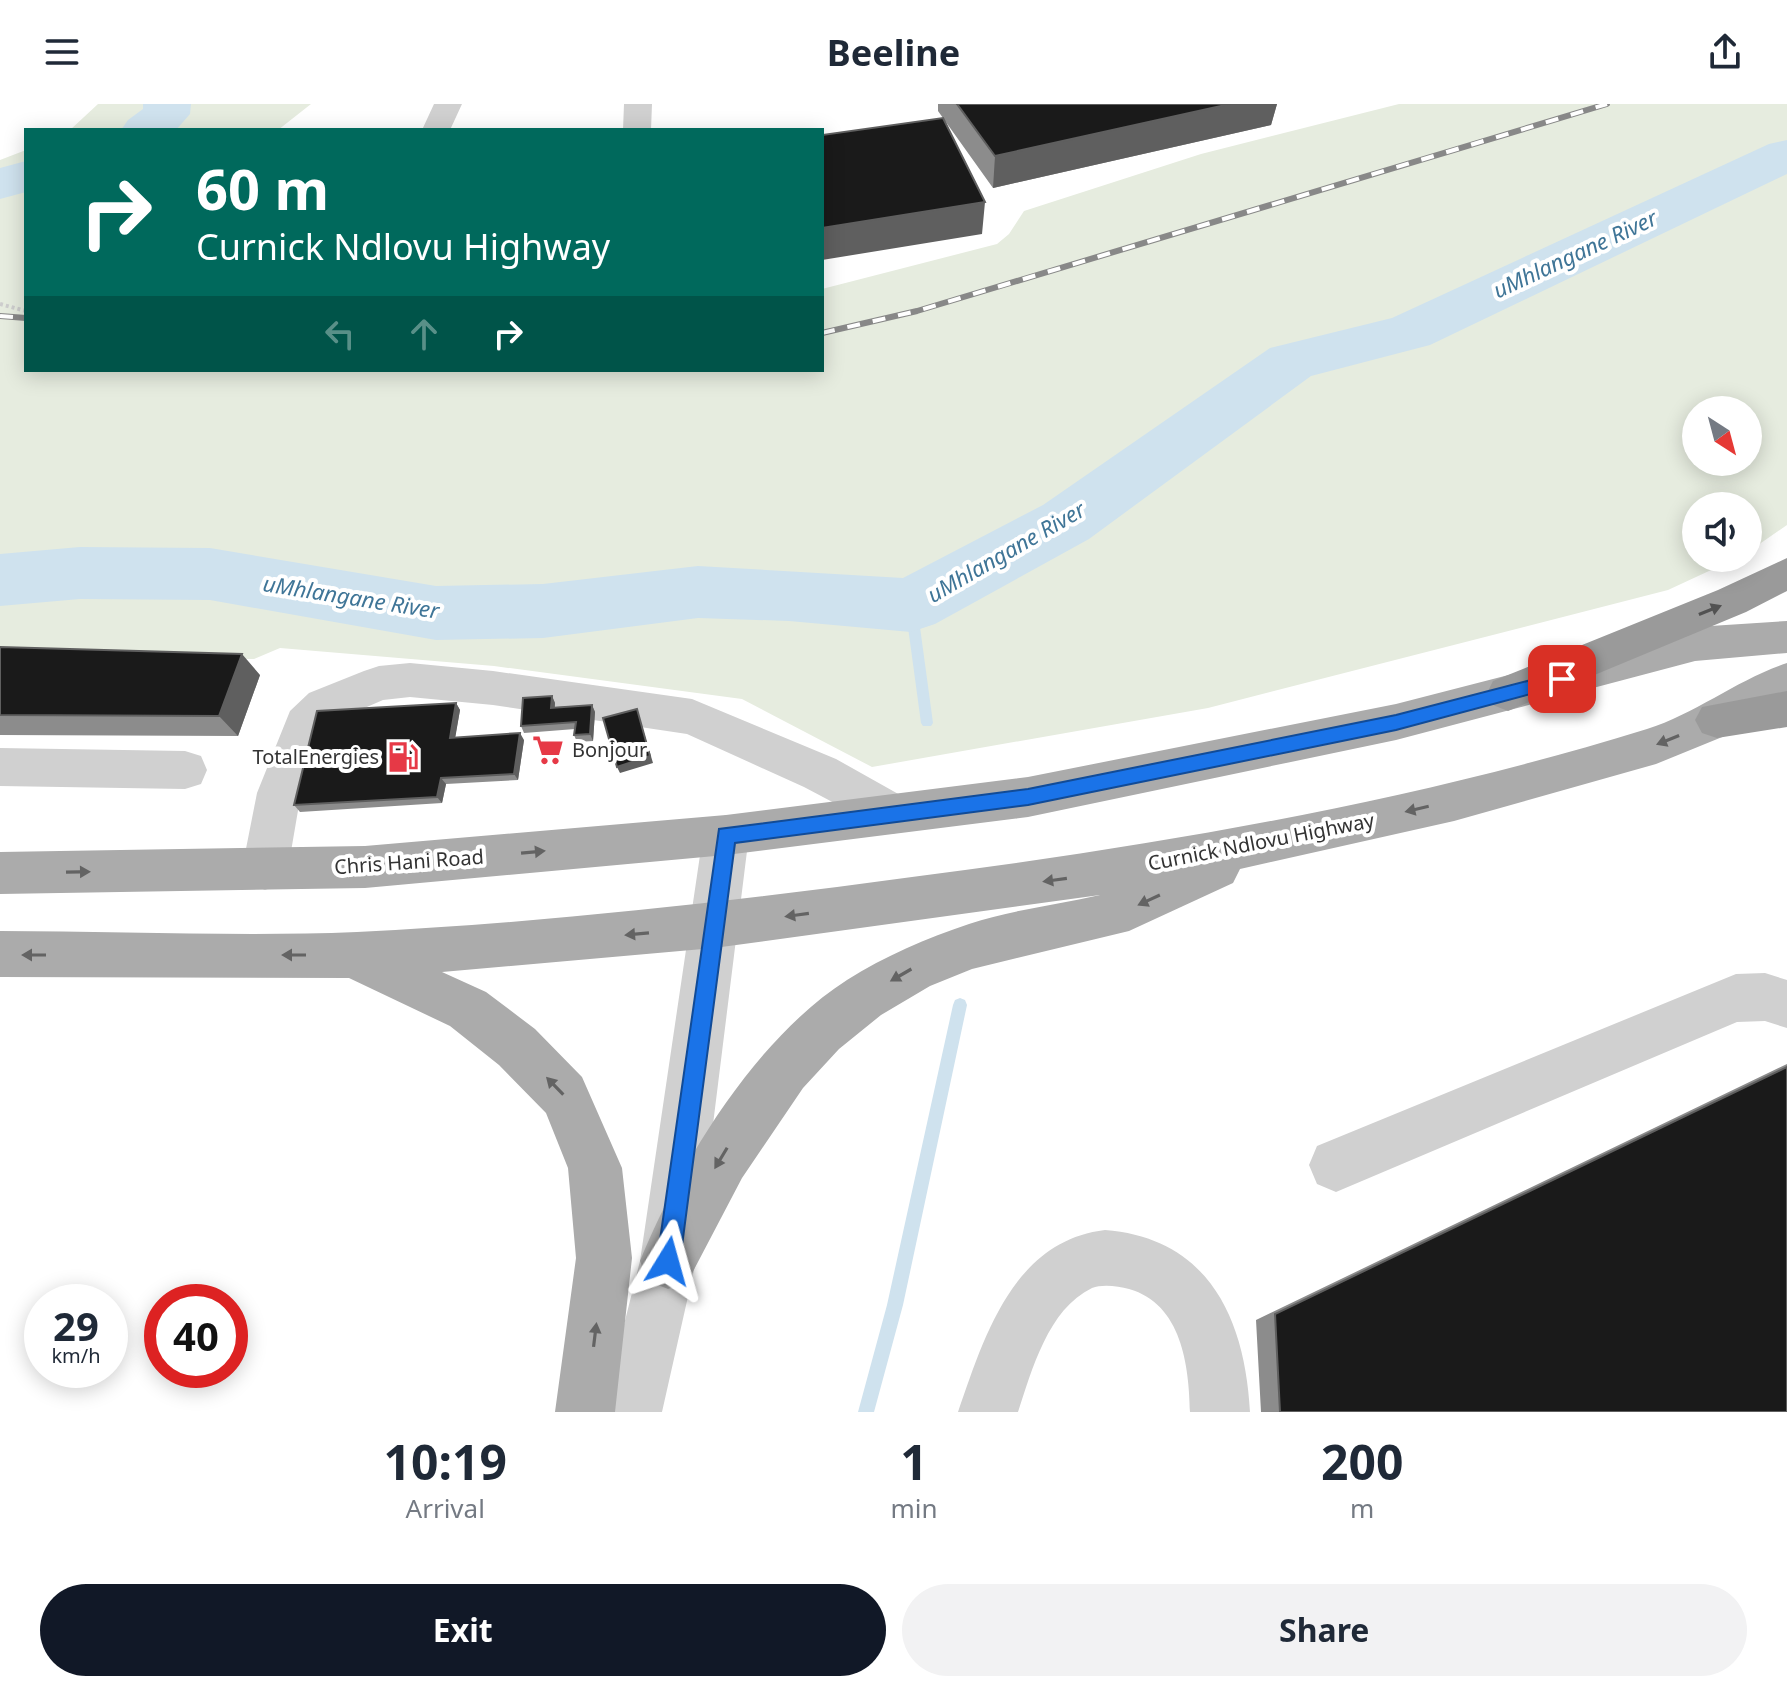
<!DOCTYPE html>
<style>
body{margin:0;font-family:"Noto Sans",sans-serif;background:#f2f2f3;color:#1f2937;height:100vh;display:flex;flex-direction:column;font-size:30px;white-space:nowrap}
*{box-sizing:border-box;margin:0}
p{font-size:26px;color:#747a83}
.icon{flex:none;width:44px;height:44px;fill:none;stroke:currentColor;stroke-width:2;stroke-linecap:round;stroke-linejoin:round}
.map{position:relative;height:1308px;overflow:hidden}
.sheet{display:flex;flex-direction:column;background:#fff;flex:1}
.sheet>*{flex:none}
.top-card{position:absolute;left:24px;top:24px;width:800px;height:244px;border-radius:0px;box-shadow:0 4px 20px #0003;background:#00695c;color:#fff;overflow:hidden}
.needle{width:52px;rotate:144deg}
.buttons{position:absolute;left:1682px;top:292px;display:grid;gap:16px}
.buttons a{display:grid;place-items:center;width:80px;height:80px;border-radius:50%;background:#fff;box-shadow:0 4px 20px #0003;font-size:40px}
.speed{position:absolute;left:24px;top:1180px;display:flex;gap:16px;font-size:40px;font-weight:700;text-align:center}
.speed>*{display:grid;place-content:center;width:104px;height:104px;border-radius:50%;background:#fff;box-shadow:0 4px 20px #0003;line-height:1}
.speed small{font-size:20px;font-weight:400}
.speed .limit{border:12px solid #d22;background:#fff;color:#111}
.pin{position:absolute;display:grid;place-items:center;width:68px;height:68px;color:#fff;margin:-34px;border-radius:16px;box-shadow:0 4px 12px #0006}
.me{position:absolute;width:88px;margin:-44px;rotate:8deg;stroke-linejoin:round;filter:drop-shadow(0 0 6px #0008)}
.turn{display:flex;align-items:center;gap:28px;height:168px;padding:0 40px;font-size:36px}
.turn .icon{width:104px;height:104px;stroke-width:2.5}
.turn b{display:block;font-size:56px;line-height:68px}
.lanes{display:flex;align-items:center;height:76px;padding:0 40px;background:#0003;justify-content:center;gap:40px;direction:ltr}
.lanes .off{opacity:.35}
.eta{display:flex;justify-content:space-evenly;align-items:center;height:136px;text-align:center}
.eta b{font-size:48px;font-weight:700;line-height:56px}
.button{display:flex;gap:16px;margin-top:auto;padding:16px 40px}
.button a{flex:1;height:92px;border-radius:48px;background:#111827;color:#fff;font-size:32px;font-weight:700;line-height:92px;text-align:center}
.button a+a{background:#f2f2f3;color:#1f2937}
header{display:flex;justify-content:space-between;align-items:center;height:104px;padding:0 40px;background:#fff;font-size:36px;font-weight:700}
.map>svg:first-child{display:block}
.green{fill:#e6ecdf;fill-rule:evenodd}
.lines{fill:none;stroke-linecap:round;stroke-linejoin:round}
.stream{fill:#cfe2ee;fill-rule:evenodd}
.river{fill:#cfe2ee;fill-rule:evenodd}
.path{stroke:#cdcdcd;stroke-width:4;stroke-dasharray:3 3;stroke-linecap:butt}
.minor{fill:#d0d0d0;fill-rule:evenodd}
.major{fill:#ababab;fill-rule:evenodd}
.highway{fill:#9a9a9a;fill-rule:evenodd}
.rail-casing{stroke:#888;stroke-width:6}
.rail{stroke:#fff;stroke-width:4;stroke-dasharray:13;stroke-linecap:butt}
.wall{fill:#8c8c8c}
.shaded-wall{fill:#5f5f5f}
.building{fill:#1a1a1a;stroke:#5f5f5f;stroke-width:2}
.oneway{fill:#525252}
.oneway2{fill:#636363}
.route{fill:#1a73e8;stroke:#114b97;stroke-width:2}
.labels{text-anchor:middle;stroke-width:8;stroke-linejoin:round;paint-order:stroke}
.poi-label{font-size:20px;fill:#333;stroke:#fff;text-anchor:start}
.street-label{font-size:20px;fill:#333;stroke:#fff}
.water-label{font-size:22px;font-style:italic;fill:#3f7597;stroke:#fff}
</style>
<header><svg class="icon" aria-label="menu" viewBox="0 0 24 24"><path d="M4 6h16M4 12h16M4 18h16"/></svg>Beeline<svg class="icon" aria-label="share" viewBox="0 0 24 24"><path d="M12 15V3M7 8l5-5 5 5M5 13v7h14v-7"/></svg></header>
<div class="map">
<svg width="1787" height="1308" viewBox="0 0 1787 1308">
<rect width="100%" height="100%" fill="#fff"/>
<path class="green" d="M98 0H311L278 26H70Z
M1399 0H1787V421L1748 448V402H1696V454H1737L1668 486 1208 604 872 663 742 595 494 562 280 544 254 555 0 553V56L26 46V266H822V185L997 140 1009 130 1024 107 1201 50ZM1696 306H1748V358H1696Z"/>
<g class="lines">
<path class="stream" d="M911 497 917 501 933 619 931 622H923L921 619 905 501Z
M960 894 965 896 967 901 903 1201 874 1308H858L887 1201 953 901 955 896Z"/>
<path class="river" d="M143 0H191L190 10 176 26H121L128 16 143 5Z
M1787 36V70L1430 241 1311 272 1089 435 935 520 911 528 789 517 698 514 543 534 436 536 210 496 80 495 0 502V450L80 443 210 444 436 482 543 480 698 462 903 474 1043 401 1270 244 1392 214 1769 40Z
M26 57V88L0 95V64Z"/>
<path class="path" d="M0 200 26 207"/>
<path class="minor" d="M434 0H462L450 26H422Z
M624 0H652L651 26H623Z
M410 559 493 567 692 595 836 655 909 696 916 710 909 724 893 730 804 683 687 630 493 601 410 593 383 596 339 615 323 630 301 689 288 765 281 780 265 786 249 780 242 765 257 689 290 607 309 589 364 567 379 562Z
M0 644 185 647 201 652 207 666 201 680 185 685 0 682Z
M726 711 742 717 749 731 696 1157 662 1308H602L640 1157 703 731 710 717Z
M1765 869 1787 876V924L1765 917 1737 918 1336 1088 1317 1080 1309 1061 1317 1042 1736 870Z
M1105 1126C1209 1134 1245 1215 1250 1308H1190C1189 1262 1182 1200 1129 1185 1118 1182 1102 1180 1092 1184 1048 1205 1032 1266 1018 1308H958C984 1233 1013 1137 1105 1126Z"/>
<path class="major" d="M1787 517V549L1695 557 1396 636 1028 713 726 751 365 784 0 790V748L365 742 726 711 1028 673 1396 600 1695 523Z
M1787 559V597L1732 629 1656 660 1454 717 1240 765 1233 779 1129 827 972 865 930 882 881 911 839 945 803 984 742 1074 688 1177 668 1185 648 1177 640 1157C681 1057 755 935 847 876 885 852 927 834 969 820 1011 806 1056 801 1100 791L714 844 442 868 486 888 535 925 582 973 622 1064 632 1154 615 1308H555L576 1154 568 1064 546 1009 499 961 450 922 349 874 0 873V827C117 827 240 833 357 828 543 819 728 798 912 773 1160 741 1408 699 1647 625 1697 609 1738 575 1787 559Z"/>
<path class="highway" d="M1787 454V487L1746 508 1508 607 1493 601 1487 589 1493 577 1718 486Z
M1787 587V623L1717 634 1702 629 1695 616 1702 603Z"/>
<defs>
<path id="rail" d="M0 212 26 214
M822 229 917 207 1607 0"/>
</defs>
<use href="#rail" class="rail-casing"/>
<use href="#rail" class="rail"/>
</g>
<path class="wall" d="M938 0H1277L1271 21 993 84 938 7Z
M0 543 260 571 238 632 0 631Z
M552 592 555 599V603L592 601 595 608 593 637 577 638 574 631 575 625 524 629 521 622Z
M456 599 460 606 455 633 524 636 518 676 446 680 442 699 300 708 294 701Z
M1787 960V1308H1261L1256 1216Z"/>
<path class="shaded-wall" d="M1230 0H1277L1271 21 993 84 995 52Z
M985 98 982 130 822 156V124Z
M242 550 260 571 238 632 219 612Z
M552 592 555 599 554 611 551 604Z
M456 599 460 606 454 641 450 634Z
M592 601 595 608 593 637 590 630Z
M639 612 653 659 620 669 617 663Z
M520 629 524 636 518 676 514 670Z
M441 674 446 680 442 699 437 693Z"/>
<path class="building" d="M957 0H1230L995 52Z
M943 14 985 98 822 124V31Z
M0 543 242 550 219 612 0 611Z
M552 592 551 604 592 601 590 630 574 631 576 618 521 622 523 594Z
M456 599 450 634 520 629 514 670 441 674 437 693 294 701 317 607Z
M637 605 650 652 617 663 603 614Z
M1787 963V1308H1280L1275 1210Z"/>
<defs><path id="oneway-solid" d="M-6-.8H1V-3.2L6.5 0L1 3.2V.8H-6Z" transform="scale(2)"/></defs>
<use class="oneway" href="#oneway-solid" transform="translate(1710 506) rotate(-22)"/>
<g class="oneway2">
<use href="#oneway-solid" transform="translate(1668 636) rotate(158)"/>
<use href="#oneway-solid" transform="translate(1417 705) rotate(167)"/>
<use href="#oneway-solid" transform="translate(533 748) rotate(-5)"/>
<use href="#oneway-solid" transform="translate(78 768) rotate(-1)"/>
<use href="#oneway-solid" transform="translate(1055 776) rotate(172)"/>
<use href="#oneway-solid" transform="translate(1149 796) rotate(155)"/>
<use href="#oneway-solid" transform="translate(797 811) rotate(172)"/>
<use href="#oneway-solid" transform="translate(637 830) rotate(175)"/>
<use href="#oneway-solid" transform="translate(34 851) rotate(-180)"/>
<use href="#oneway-solid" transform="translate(294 851) rotate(-180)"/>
<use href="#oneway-solid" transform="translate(901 871) rotate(150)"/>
<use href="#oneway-solid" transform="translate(555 982) rotate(-134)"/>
<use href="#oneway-solid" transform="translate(721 1054) rotate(121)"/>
<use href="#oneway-solid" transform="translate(595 1231) rotate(-83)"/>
</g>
<path class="route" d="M1562 568 1568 570 1570 575 1568 580 1396 626 1028 701 735 739 680 1157 676 1165 668 1169 660 1165 657 1157 719 725 1028 685 1396 611Z"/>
<defs>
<symbol id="supermarket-bare" viewBox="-9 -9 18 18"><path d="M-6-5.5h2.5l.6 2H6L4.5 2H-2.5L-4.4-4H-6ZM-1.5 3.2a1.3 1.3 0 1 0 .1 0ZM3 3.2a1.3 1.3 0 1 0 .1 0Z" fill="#e63946" stroke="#fff" stroke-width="2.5" paint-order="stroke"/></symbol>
<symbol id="fuel-bare" viewBox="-9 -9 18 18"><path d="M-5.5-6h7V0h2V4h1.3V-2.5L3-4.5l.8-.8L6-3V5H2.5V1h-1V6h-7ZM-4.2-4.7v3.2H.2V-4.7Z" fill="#e63946" stroke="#fff" stroke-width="2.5" paint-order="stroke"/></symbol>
</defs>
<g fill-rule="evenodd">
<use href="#supermarket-bare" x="526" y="624" width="44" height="44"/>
<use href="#fuel-bare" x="381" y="631" width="44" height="44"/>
</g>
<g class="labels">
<g class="poi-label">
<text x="572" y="653">Bonjour</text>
<text x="379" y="660" text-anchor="end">TotalEnergies</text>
</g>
<g class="street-label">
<text transform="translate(1261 738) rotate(-11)" y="7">Curnick Ndlovu Highway</text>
<text transform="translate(409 758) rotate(-4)" y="7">Chris Hani Road</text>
</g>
<g class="water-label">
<text transform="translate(1575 150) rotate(-25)" y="8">uMhlangane River</text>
<text transform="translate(1006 448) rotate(-30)" y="8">uMhlangane River</text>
<text transform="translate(351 493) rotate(9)" y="8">uMhlangane River</text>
</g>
</g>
</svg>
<div class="buttons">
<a><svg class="needle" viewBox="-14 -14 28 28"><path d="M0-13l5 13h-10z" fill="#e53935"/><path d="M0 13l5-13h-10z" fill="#747a83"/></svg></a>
<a><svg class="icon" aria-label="sound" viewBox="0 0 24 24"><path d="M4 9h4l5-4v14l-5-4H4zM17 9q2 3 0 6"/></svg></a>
</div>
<div class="speed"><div>29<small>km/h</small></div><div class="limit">40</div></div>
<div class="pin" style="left:1562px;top:575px;background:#d93025"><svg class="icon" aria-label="arrive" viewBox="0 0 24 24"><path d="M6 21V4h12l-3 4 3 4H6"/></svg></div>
<svg class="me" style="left:668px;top:1157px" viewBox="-20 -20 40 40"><path d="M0-17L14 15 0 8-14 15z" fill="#1a73e8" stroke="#fff" stroke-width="4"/></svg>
<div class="top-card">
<div class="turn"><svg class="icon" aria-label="right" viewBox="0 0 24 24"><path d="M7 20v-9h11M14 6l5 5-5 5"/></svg><div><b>60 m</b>Curnick Ndlovu Highway</div></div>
<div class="lanes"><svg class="icon off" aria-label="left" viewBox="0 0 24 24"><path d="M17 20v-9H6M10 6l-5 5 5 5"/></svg><svg class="icon off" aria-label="ahead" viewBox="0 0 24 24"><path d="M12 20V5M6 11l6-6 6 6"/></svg><svg class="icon" aria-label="right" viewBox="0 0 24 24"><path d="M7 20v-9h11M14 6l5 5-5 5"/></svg></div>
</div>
</div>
<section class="sheet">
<div class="eta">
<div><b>10:19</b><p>Arrival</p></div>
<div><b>1</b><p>min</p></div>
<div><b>200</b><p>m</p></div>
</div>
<div class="button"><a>Exit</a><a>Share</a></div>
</section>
